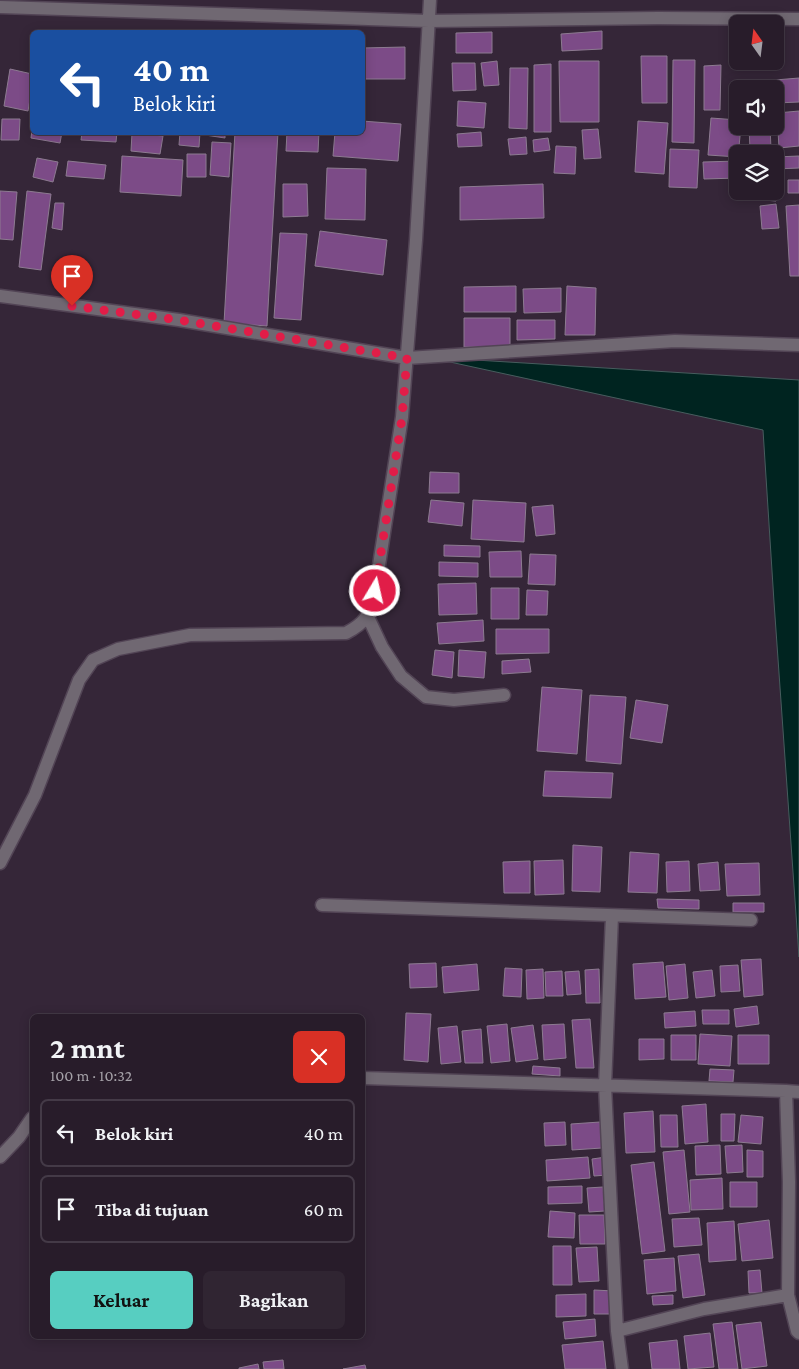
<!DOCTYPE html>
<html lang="id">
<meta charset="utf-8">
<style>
body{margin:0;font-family:"Crimson Pro",serif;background:#302532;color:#f1f3f6;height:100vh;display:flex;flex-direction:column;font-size:19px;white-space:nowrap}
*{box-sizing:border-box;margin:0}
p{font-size:16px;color:#a5a1a8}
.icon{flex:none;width:28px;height:28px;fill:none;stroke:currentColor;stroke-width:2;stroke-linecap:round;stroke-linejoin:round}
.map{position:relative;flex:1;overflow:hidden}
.panel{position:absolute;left:30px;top:1014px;width:335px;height:325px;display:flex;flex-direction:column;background:#281c2a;border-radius:8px;box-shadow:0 2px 12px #0003,0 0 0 1px #443a47}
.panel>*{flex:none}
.top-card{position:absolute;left:30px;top:30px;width:335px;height:105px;border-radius:8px;box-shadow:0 2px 12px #0003,0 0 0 1px #443a47;background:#1a4fa0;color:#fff;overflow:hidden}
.needle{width:32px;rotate:346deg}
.fabs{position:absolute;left:729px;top:15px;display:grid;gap:10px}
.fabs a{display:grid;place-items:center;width:55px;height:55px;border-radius:8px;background:#281c2a;box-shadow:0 2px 12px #0003,0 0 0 1px #443a47;font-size:25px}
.pin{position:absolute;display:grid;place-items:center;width:42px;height:42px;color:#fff;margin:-51px -21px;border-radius:50% 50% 50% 0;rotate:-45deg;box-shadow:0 0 5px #0007}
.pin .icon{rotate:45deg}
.me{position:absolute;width:55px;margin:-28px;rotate:9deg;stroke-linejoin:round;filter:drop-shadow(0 0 4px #0008)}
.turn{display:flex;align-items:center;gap:18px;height:105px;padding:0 20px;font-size:22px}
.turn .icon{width:65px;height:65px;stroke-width:2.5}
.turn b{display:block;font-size:35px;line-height:42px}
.round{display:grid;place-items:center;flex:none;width:52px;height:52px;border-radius:8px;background:#302532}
.overview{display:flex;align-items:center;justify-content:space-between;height:85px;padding:0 20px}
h1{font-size:30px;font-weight:700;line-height:38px}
.primary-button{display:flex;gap:10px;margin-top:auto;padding:10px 20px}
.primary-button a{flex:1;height:58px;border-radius:8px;background:#57cec1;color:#111;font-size:20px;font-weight:700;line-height:58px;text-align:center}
.primary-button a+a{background:#302532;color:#f1f3f6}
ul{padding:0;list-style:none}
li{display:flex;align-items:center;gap:15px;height:68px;margin:0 10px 8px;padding:0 10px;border:2px solid #443a47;border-radius:8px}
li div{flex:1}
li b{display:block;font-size:19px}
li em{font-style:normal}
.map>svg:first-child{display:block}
.water{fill:#002420;stroke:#475d5e}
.building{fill:#7c4b87;stroke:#8d7b91}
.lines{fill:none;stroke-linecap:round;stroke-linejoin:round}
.lane-casing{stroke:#524455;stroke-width:15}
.street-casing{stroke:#524455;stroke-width:15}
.lane{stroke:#706872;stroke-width:12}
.street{stroke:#706872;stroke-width:12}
.route{stroke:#e11d48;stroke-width:9;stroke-dasharray:0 16.2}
</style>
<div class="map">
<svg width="799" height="1369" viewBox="0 0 799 1369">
<rect width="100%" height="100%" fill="#352638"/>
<path class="water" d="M427 357 799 380V957L774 602 763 430Z"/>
<path class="building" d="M602 31V49L562 51 561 34Z
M492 32V53H456V33Z
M405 47V79H362V48Z
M641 56H667V103H642Z
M673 60H695L694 143 672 142Z
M497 61 499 85 484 86 481 63Z
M559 61H599V122H560Z
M452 63H475L476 90 453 91Z
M551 64V132H534V65Z
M721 65 720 110H704V66Z
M510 68H528L527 129 509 128Z
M10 69 32 74V87L28 111 4 106Z
M799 78V102L776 103 775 80Z
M730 92H738V111H730Z
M458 101 486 103 484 128 457 126Z
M799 111V146L779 148 777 113Z
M711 118 738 120V126H741L738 157 708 155Z
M2 119H20L19 140H1Z
M362 121 401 124 398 161 333 156 335 132H362Z
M638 121 668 123 664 174 635 172Z
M749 126H770L771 149 750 150Z
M598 129 601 158 584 159 582 130Z
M32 130V132H62L60 143 31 138Z
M82 132H117L116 142 81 140Z
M180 132H200L199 147 179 145Z
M205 132H225V138L205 135Z
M235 132H278L267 326 224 323Z
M287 132H319L318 152 286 151Z
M481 132 482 146 458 147 457 134Z
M132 133 163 136 160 154 131 151Z
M526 137 527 154 510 155 508 139Z
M548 138 550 150 534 152 533 140Z
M212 142 231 143 229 177 210 175Z
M556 146 576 147 575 174 554 173Z
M670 149 699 150 697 188 669 187Z
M187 154H206V177H187Z
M122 156 183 160 181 196 120 192Z
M799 156V168L775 169V157Z
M37 158 58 162 53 182 33 177Z
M68 161 106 165 104 179 66 176Z
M738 161V178L704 179 703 162Z
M327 168 366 169 365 220 325 219Z
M788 180H799V193H788Z
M775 182H778L776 201 752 199 753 191H775Z
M283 184H307L308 216 283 217Z
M543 184 544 218 460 220V187Z
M0 191 17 192 13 240 0 239Z
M27 191 51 194 41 270 19 267Z
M55 203H64L62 230 52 228Z
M776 204 779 228 762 229 760 206Z
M799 205V276H790L786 206Z
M320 231 387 240 383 275 315 266Z
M280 233 307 234 301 320 274 318Z
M516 286V312H464V287Z
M567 286 596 288 595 335H565Z
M561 288V312L524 313 523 289Z
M464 318H510V347H464Z
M517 320H555V339L517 340Z
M430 472 459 473V493H429Z
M431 500 464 503 462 526 428 522Z
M473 500 526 503 524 542 471 539Z
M553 505 555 534 536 536 532 507Z
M444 545 480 546V557L444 556Z
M521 551 522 577H490L489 552Z
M530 554 556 555 555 585 528 584Z
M439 562 478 563V577L439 576Z
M476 583 477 614 439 615 438 584Z
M491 588H519V619H491Z
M527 590 548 591 547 615H526Z
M483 620 484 641 439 644 437 623Z
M496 629H549V653L496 654Z
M435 650 454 652 452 678 432 675Z
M459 650 486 652 484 678 458 676Z
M529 659 531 672 502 674V661Z
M542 687 582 690 577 754 537 751Z
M590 695 626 697 621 764 586 761Z
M636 700 668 705 662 743 630 738Z
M545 771 613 773 611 798 543 796Z
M573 845 602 847 600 892 572 891Z
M630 852 659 854 657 893 628 892Z
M563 860 564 894 535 895 534 861Z
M530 861V893H504L503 862Z
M689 861 690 891 667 892 666 862Z
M718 862 720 890 700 891 698 864Z
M759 863 760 895 727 896 725 864Z
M657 899 699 900V909L658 908Z
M733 903H764V912H733Z
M761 959 763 995 744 997 741 960Z
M663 962 666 997 635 999 633 964Z
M436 963 437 987 410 988 409 964Z
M477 964 479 990 444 993 442 967Z
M685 964 688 998 669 1000 666 966Z
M738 965 740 991 721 992 720 966Z
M505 968 522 969 521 997 503 996Z
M543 969 544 998 527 999 526 970Z
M599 969 600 1003H586L585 970Z
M712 970 715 996 696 998 693 972Z
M562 971 563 996H546L545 972Z
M579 971 581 994 567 995 565 972Z
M757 1006 759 1024 736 1027 734 1009Z
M702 1010H729V1024H703Z
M695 1011 696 1026 665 1028 664 1013Z
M406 1013 431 1014 428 1062 404 1060Z
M590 1019 594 1068H576L572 1020Z
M507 1024 510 1061 491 1063 487 1026Z
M564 1024 566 1058 544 1060 542 1025Z
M533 1025 538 1059 516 1062 511 1028Z
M457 1026 461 1062 441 1064 438 1028Z
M481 1029 483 1063H465L462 1031Z
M700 1034 732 1036 730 1066 698 1064Z
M671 1035H696V1060H671Z
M738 1035H769V1064H738Z
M639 1039H664V1059L639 1060Z
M533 1066 560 1068V1076L532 1074Z
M710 1069 734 1070 733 1082 709 1081Z
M706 1104 708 1142 685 1144 682 1106Z
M653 1111 655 1152 626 1153 624 1113Z
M721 1114H735L734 1141H721Z
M660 1115H677L678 1147H661Z
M741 1115 763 1117 761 1144 738 1142Z
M565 1122 566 1145 545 1146 544 1123Z
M600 1122 602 1148 572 1150 571 1124Z
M720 1145 721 1174 696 1175 695 1146Z
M742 1145 743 1172 727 1173 725 1146Z
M684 1150 690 1212 669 1214 663 1152Z
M747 1150 763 1151V1177H747Z
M588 1157 590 1178 547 1181 546 1160Z
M606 1157 608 1175 594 1176 592 1159Z
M654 1162 665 1251 642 1254 631 1165Z
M722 1178 723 1209 691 1210 690 1180Z
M730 1182H757V1207H730Z
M582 1186V1203L548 1204V1187Z
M603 1187 605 1211 589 1212 587 1188Z
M550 1211 575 1213 574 1238 548 1237Z
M579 1215H604L605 1244H580Z
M699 1218 702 1245 674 1247 672 1219Z
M769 1220 773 1258 742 1261 738 1224Z
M734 1221 736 1260 709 1262 707 1223Z
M553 1246H571L572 1285H553Z
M597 1247 599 1281 579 1282 576 1248Z
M699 1254 705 1295 683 1298 678 1256Z
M674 1258 676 1291 647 1294 644 1260Z
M760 1270 762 1293H749L748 1271Z
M594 1290 614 1291V1314H594Z
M586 1294V1316L556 1317V1295Z
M673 1295V1304L653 1305 652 1296Z
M595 1319 596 1336 565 1339 563 1322Z
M732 1322 738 1369H719L713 1324Z
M761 1322 767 1366 742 1369 736 1325Z
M710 1333 714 1367 688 1369 684 1336Z
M677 1340 680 1369H652L649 1343Z
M603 1341 606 1369H565L562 1345Z
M283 1360 284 1369H264L263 1362Z
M258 1364 259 1369H239V1368Z
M365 1365 366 1369H343Z"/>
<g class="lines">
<defs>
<path id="lane" d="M0 1157 19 1137 32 1118"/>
<path id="street" d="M0 7 429 21 658 18 799 19
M0 296 179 320 407 358 675 341 799 345
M368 617 382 647 401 676 426 697 454 700 504 695
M0 863 35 795 79 680 93 660 118 649 190 635 346 633C369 621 368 614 375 591L402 417 416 240 430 0
M322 905 751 920
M612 916 605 1086 617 1331
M362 1078 786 1091
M788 1295 789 1182 786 1091 799 1092
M622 1369 617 1331 704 1309 788 1295 797 1331 799 1333"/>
</defs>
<use href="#lane" class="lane-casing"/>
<use href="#street" class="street-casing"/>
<use href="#lane" class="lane"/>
<use href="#street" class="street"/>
</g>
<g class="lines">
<path class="route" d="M72 306 179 320 407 358 402 418 375 591"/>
</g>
</svg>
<div class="fabs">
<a><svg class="needle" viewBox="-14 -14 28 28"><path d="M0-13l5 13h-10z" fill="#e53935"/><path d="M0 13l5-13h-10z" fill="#a5a1a8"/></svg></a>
<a><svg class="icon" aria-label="sound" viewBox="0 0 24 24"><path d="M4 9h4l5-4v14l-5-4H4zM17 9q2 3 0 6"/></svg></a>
<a><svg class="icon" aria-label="layers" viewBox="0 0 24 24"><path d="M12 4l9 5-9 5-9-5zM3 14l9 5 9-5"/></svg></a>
</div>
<div class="pin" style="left:72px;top:306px;background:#d93025"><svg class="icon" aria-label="arrive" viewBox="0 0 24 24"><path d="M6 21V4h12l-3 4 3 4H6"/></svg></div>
<svg class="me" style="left:375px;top:591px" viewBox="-20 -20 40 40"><circle r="17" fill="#e11d48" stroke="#fff" stroke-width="3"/><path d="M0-11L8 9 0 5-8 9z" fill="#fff"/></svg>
<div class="top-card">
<div class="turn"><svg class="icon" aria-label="left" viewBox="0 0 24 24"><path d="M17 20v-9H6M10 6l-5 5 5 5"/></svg><div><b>40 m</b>Belok kiri</div></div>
</div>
<section class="panel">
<div class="overview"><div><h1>2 mnt</h1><p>100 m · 10:32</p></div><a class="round" style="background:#d93025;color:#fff"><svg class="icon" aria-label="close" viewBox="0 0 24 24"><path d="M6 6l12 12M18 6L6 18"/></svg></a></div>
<ul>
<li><svg class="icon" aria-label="left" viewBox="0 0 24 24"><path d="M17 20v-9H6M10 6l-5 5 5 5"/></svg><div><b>Belok kiri</b></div><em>40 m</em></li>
<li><svg class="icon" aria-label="arrive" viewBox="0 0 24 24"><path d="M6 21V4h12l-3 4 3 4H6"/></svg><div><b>Tiba di tujuan</b></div><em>60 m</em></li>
</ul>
<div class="primary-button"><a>Keluar</a><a>Bagikan</a></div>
</section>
</div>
